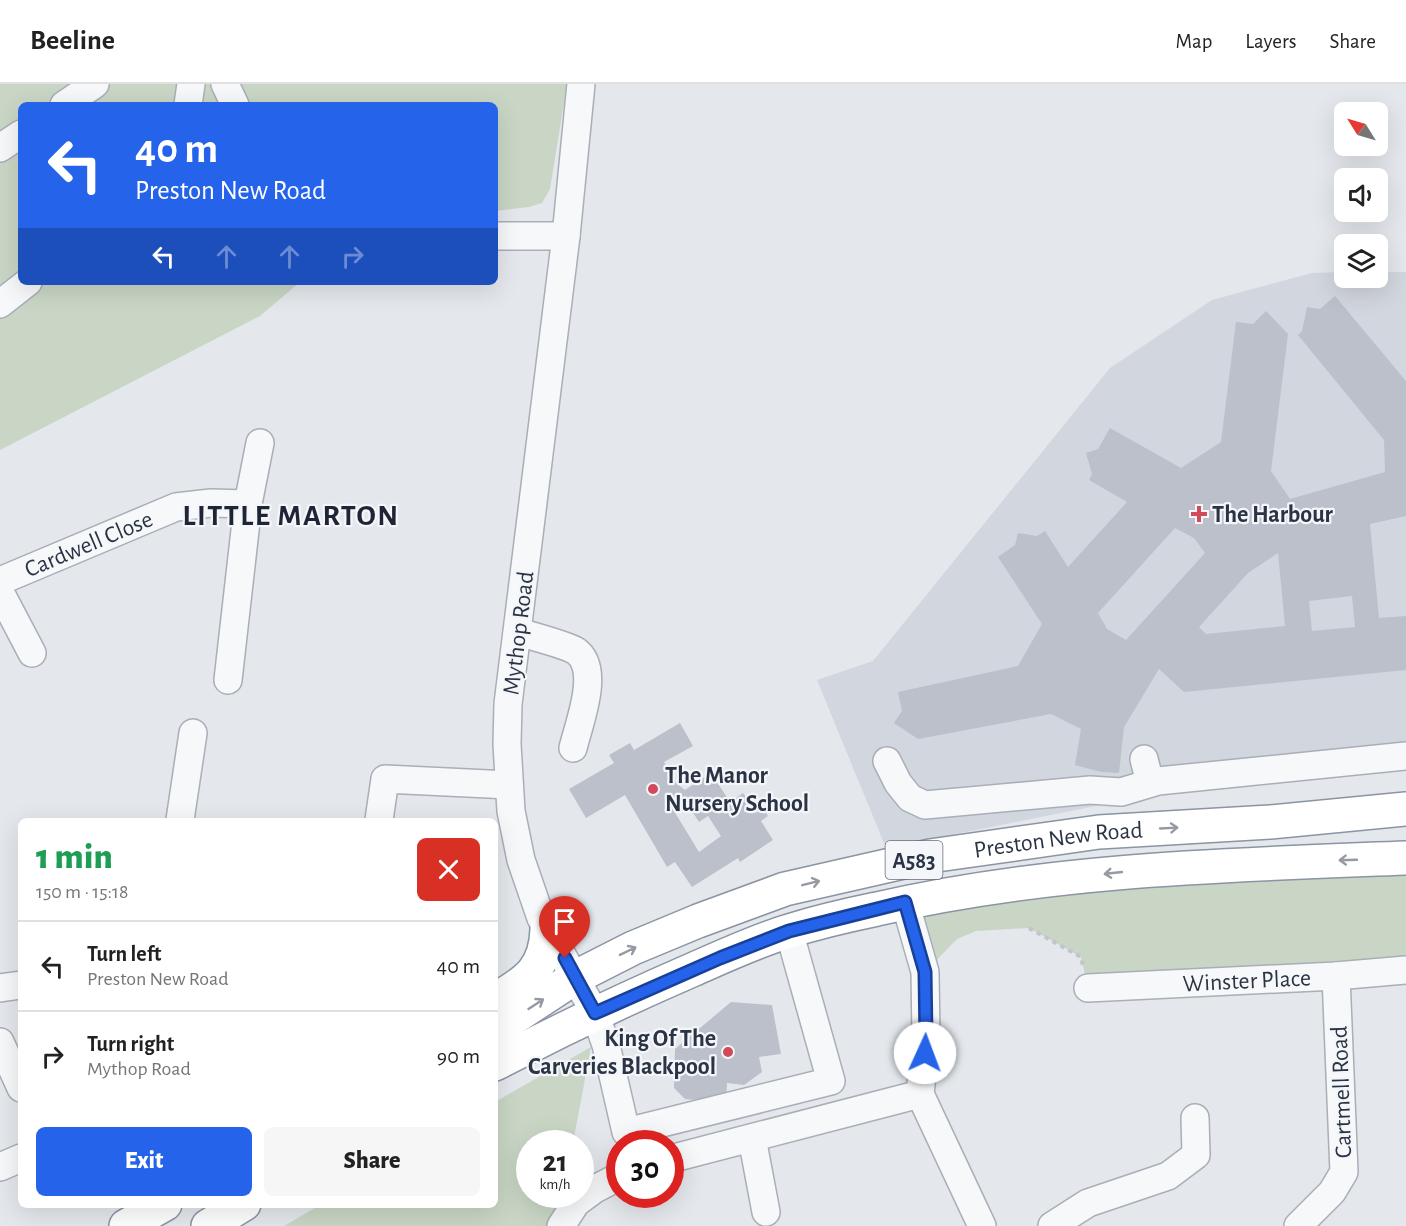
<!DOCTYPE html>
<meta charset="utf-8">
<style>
body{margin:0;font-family:"Alegreya Sans",sans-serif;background:#f6f6f6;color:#222;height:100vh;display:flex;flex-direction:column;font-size:22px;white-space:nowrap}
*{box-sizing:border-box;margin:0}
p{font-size:20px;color:#767676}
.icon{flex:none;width:33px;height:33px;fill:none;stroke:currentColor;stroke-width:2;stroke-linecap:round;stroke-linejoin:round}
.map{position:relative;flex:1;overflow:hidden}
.side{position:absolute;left:18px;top:734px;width:480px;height:390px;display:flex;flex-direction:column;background:#fff;border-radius:9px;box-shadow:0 6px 24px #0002}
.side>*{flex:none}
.top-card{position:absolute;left:18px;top:18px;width:480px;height:183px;border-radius:9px;box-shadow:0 6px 24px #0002;background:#2563eb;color:#fff;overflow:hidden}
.needle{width:39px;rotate:307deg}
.controls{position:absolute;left:1334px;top:18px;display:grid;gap:12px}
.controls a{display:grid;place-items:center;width:54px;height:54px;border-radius:9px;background:#fff;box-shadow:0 6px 24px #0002;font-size:30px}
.speed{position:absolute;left:516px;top:1046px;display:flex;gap:12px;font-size:30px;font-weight:700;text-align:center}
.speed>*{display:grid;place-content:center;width:78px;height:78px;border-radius:50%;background:#fff;box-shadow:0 6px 24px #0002;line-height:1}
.speed small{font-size:15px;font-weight:400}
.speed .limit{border:9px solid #d22;background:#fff;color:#111}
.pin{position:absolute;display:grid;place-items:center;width:51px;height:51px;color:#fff;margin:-62px -26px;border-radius:50% 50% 50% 0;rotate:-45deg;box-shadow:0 0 6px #0007}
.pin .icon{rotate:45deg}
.me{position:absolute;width:66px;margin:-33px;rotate:2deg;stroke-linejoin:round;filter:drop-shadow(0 0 4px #0008)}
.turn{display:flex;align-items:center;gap:21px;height:126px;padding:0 18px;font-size:27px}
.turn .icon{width:78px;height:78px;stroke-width:2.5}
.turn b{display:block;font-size:42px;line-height:51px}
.lanes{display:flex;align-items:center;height:57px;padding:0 18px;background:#0003;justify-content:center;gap:30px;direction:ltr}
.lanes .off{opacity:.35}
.round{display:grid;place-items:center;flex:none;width:63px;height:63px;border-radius:9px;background:#f6f6f6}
.summary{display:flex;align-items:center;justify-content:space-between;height:102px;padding:0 18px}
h1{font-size:36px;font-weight:800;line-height:45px;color:#1e9e55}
.action{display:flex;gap:12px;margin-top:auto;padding:12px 18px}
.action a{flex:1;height:69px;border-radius:9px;background:#2563eb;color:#fff;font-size:24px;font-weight:800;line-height:69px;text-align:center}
.action a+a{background:#f6f6f6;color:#222}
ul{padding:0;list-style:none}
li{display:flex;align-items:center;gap:18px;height:90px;padding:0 18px;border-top:2px solid #e0e0e0}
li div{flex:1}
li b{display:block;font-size:22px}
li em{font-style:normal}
header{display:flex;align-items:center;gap:36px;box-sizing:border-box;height:84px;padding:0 30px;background:#fff;border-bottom:2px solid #e0e0e0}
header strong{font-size:28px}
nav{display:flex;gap:33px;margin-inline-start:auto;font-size:21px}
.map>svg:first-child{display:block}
.built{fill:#d2d6de}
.green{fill:#c9d6c5}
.building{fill:#bbc0ca;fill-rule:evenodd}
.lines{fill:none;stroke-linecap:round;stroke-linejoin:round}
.minor-casing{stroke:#a9aeb7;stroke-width:30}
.highway-casing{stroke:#8b94a3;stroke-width:36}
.path{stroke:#c2c5cb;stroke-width:4;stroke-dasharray:4.5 4.5;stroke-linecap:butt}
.minor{stroke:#f7f8fa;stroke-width:27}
.highway{stroke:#fff;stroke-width:33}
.oneway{stroke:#959aa2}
.route-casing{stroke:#184099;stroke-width:15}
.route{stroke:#2563eb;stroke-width:10}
.poi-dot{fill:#d1495b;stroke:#f4f6f9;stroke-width:2}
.labels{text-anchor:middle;stroke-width:4.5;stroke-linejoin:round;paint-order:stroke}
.shield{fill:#f4f6f9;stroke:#676e7b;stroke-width:1.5}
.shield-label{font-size:22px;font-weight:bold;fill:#2b3445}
.poi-label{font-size:24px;font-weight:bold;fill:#2b3445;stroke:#f4f6f9;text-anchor:start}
.street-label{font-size:24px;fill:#2b3445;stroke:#f4f6f9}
.district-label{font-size:30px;font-weight:bold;letter-spacing:1.5px;fill:#1d2536;stroke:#f4f6f9}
</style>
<header>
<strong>Beeline</strong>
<nav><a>Map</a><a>Layers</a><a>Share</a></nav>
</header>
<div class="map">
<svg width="1406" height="1142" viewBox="0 0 1406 1142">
<rect width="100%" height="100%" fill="#e4e7ec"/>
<path class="built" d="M1344 188V194H1377V188H1406V679L1205 700 886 764 817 596 873 577 1110 284 1212 216 1312 189Z"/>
<path class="green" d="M0 0H567L550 105 542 119 529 123 495 127V21H21V198H300L260 232 0 366Z
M1406 774V886L1088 904 1081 873 1029 844 976 847 957 855 925 888 905 818Z
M591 963 573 1059H530V1110H564L560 1142H284L320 1121 495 1120V1018Z"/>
<path class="building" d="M1335 212 1406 297V432L1370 440 1379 534 1406 532V586L1184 608 1159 585 1124 643 1119 689 1101 688 1075 681 1081 645 1051 630 918 655 894 639 902 627 898 608 1018 582 1042 540 998 473 1015 461 1018 449 1037 452 1045 447 1068 483 1127 418 1089 396 1092 390 1086 369 1098 365 1110 344 1181 384 1221 358 1236 238 1253 240 1266 227 1288 250 1271 387 1290 415 1385 388 1384 356 1298 251 1302 247 1307 223 1320 225ZM1175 444 1194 454 1205 469 1126 556 1107 545 1098 529ZM1278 469 1285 542 1206 550 1199 543 1248 489ZM1352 512 1355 543 1312 547 1309 517Z
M680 639 693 662 664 678 676 699 685 706 711 689 730 718 743 709 756 729 763 724 768 732 761 737 773 756 740 778 738 774 692 803 675 778 667 783 625 711 586 734 569 705 614 679 609 671 630 659 634 666ZM687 719 699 738 708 732 721 752 699 768 674 727Z
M731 918 772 921 781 970 759 973 762 988 744 1001 727 999 726 1015 706 1017 685 1015 674 1004 675 965Z"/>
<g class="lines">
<defs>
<g id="minor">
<path d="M225 0 235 21"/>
<path d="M581 0 566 152 508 620 507 660 511 727 521 776 541 834 595 929 606 961 626 1048 831 997 789 847"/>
<path d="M64 21 95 0"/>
<path d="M188 21 191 0"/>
<path d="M0 64 21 50"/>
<path d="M495 152H566"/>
<path d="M0 220 28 198"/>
<path id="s1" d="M0 497 176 423 211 419 248 420"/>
<path d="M0 508 32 569"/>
<path d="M519 548C531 552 567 561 576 567 601 585 579 639 573 664"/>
<path d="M228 596 248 420 260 359"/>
<path d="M1144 675 1150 699"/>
<path d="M887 677 898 699 910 714 925 721 1090 706 1121 708 1158 697 1406 672"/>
<path d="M180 736 193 649"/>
<path d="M379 736 385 695 509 701"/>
<path d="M905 818 925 888 926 953 920 1010 982 1142"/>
<path d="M0 904 21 901"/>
<path id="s2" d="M1088 904 1336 892 1406 886"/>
<path d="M0 958 21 1004"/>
<path d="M752 1054 766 1128"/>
<path d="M670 1075 920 1010"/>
<path d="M0 1083 21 1074"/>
<path d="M561 1142 576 1119 595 1105 620 1092"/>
<path d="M1052 1142 1088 1119 1168 1092 1196 1071 1195 1034"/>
<path d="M1298 1142 1332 1108 1344 1088 1336 892"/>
</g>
<g id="highway">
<path d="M495 916C527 897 546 885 547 845"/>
<path id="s3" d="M495 946 576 893 633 864 698 837 785 805 930 772 1099 748 1270 738 1406 725"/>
<path d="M495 980C560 946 625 915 692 886 724 872 756 857 789 847 818 838 848 831 877 825 1050 785 1229 781 1406 774"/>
<path d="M126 1142 165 1120"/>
<path d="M208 1142 244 1120"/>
</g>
</defs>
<use href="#minor" class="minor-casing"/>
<use href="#highway" class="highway-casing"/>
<path class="path" d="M1029 844 1081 873 1083 882"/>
<use href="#minor" class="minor"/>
<use href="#highway" class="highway"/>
</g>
<defs><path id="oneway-shaft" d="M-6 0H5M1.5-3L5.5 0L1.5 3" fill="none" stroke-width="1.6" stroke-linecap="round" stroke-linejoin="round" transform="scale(1.5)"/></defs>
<g class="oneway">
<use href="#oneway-shaft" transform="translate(1169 744) rotate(-3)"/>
<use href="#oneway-shaft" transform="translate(1348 776) rotate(178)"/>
<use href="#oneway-shaft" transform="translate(1113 789) rotate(174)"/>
<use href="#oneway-shaft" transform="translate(811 799) rotate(-14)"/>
<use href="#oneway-shaft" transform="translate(628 867) rotate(-26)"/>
<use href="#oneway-shaft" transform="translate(536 920) rotate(-33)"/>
</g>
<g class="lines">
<defs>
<path id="route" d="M565 874 595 929 720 874 789 847 905 818 925 888 926 953 925 969"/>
</defs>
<use href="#route" class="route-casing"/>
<use href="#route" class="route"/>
</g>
<g class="poi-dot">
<path d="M1196 421h6v6h6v6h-6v6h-6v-6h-6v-6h6z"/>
<circle cx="653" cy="705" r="6"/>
<circle cx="728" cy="968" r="6"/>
</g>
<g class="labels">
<rect class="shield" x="885.5" y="757" width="57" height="38" rx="4.5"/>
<g class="shield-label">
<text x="914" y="784">A583</text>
</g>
<g class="poi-label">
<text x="1212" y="438">The Harbour</text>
<text x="665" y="699">The Manor<tspan x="665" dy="28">Nursery School</tspan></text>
<text x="716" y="962" text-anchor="end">King Of The<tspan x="716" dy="28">Carveries Blackpool</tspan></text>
</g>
<g class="street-label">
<text dy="8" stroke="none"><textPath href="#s1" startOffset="96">Cardwell Close</textPath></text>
<text transform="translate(518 549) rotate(-83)" y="8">Mythop Road</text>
<text dy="8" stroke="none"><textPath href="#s3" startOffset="602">Preston New Road</textPath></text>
<text dy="8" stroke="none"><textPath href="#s2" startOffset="159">Winster Place</textPath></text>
<text transform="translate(1341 1008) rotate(-92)" y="8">Cartmell Road</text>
</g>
<g class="district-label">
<text x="291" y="441">LITTLE MARTON</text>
</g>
</g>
</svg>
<div class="controls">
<a><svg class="needle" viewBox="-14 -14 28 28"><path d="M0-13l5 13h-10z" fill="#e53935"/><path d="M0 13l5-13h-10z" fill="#767676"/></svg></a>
<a><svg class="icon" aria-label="sound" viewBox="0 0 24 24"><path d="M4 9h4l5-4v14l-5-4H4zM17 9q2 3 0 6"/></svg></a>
<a><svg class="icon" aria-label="layers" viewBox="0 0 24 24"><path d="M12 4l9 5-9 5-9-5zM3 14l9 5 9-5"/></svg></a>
</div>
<div class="speed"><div>21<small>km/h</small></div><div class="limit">30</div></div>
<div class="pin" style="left:565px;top:874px;background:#d93025"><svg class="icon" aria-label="arrive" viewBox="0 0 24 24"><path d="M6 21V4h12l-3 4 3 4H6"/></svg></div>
<svg class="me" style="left:925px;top:969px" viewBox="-20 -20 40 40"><circle r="19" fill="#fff"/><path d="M0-13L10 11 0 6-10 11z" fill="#2563eb"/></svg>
<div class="top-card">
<div class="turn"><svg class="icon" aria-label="left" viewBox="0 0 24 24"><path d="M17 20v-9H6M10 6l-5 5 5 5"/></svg><div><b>40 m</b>Preston New Road</div></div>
<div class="lanes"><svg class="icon" aria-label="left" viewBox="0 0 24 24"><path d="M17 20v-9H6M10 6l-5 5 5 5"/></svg><svg class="icon off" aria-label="ahead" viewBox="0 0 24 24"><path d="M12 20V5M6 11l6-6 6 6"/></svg><svg class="icon off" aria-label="ahead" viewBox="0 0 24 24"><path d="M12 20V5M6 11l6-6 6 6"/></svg><svg class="icon off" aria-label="right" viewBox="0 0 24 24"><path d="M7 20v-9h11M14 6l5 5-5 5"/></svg></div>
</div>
<section class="side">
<div class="summary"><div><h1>1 min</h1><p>150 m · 15:18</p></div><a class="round" style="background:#d93025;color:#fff"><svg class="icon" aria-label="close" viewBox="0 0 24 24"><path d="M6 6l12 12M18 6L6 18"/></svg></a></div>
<ul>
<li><svg class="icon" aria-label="left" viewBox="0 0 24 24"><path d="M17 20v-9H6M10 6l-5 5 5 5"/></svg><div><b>Turn left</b><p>Preston New Road</p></div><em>40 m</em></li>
<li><svg class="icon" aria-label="right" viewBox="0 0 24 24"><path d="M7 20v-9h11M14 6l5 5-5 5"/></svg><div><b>Turn right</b><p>Mythop Road</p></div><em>90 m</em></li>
</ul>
<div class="action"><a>Exit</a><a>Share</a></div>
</section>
</div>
